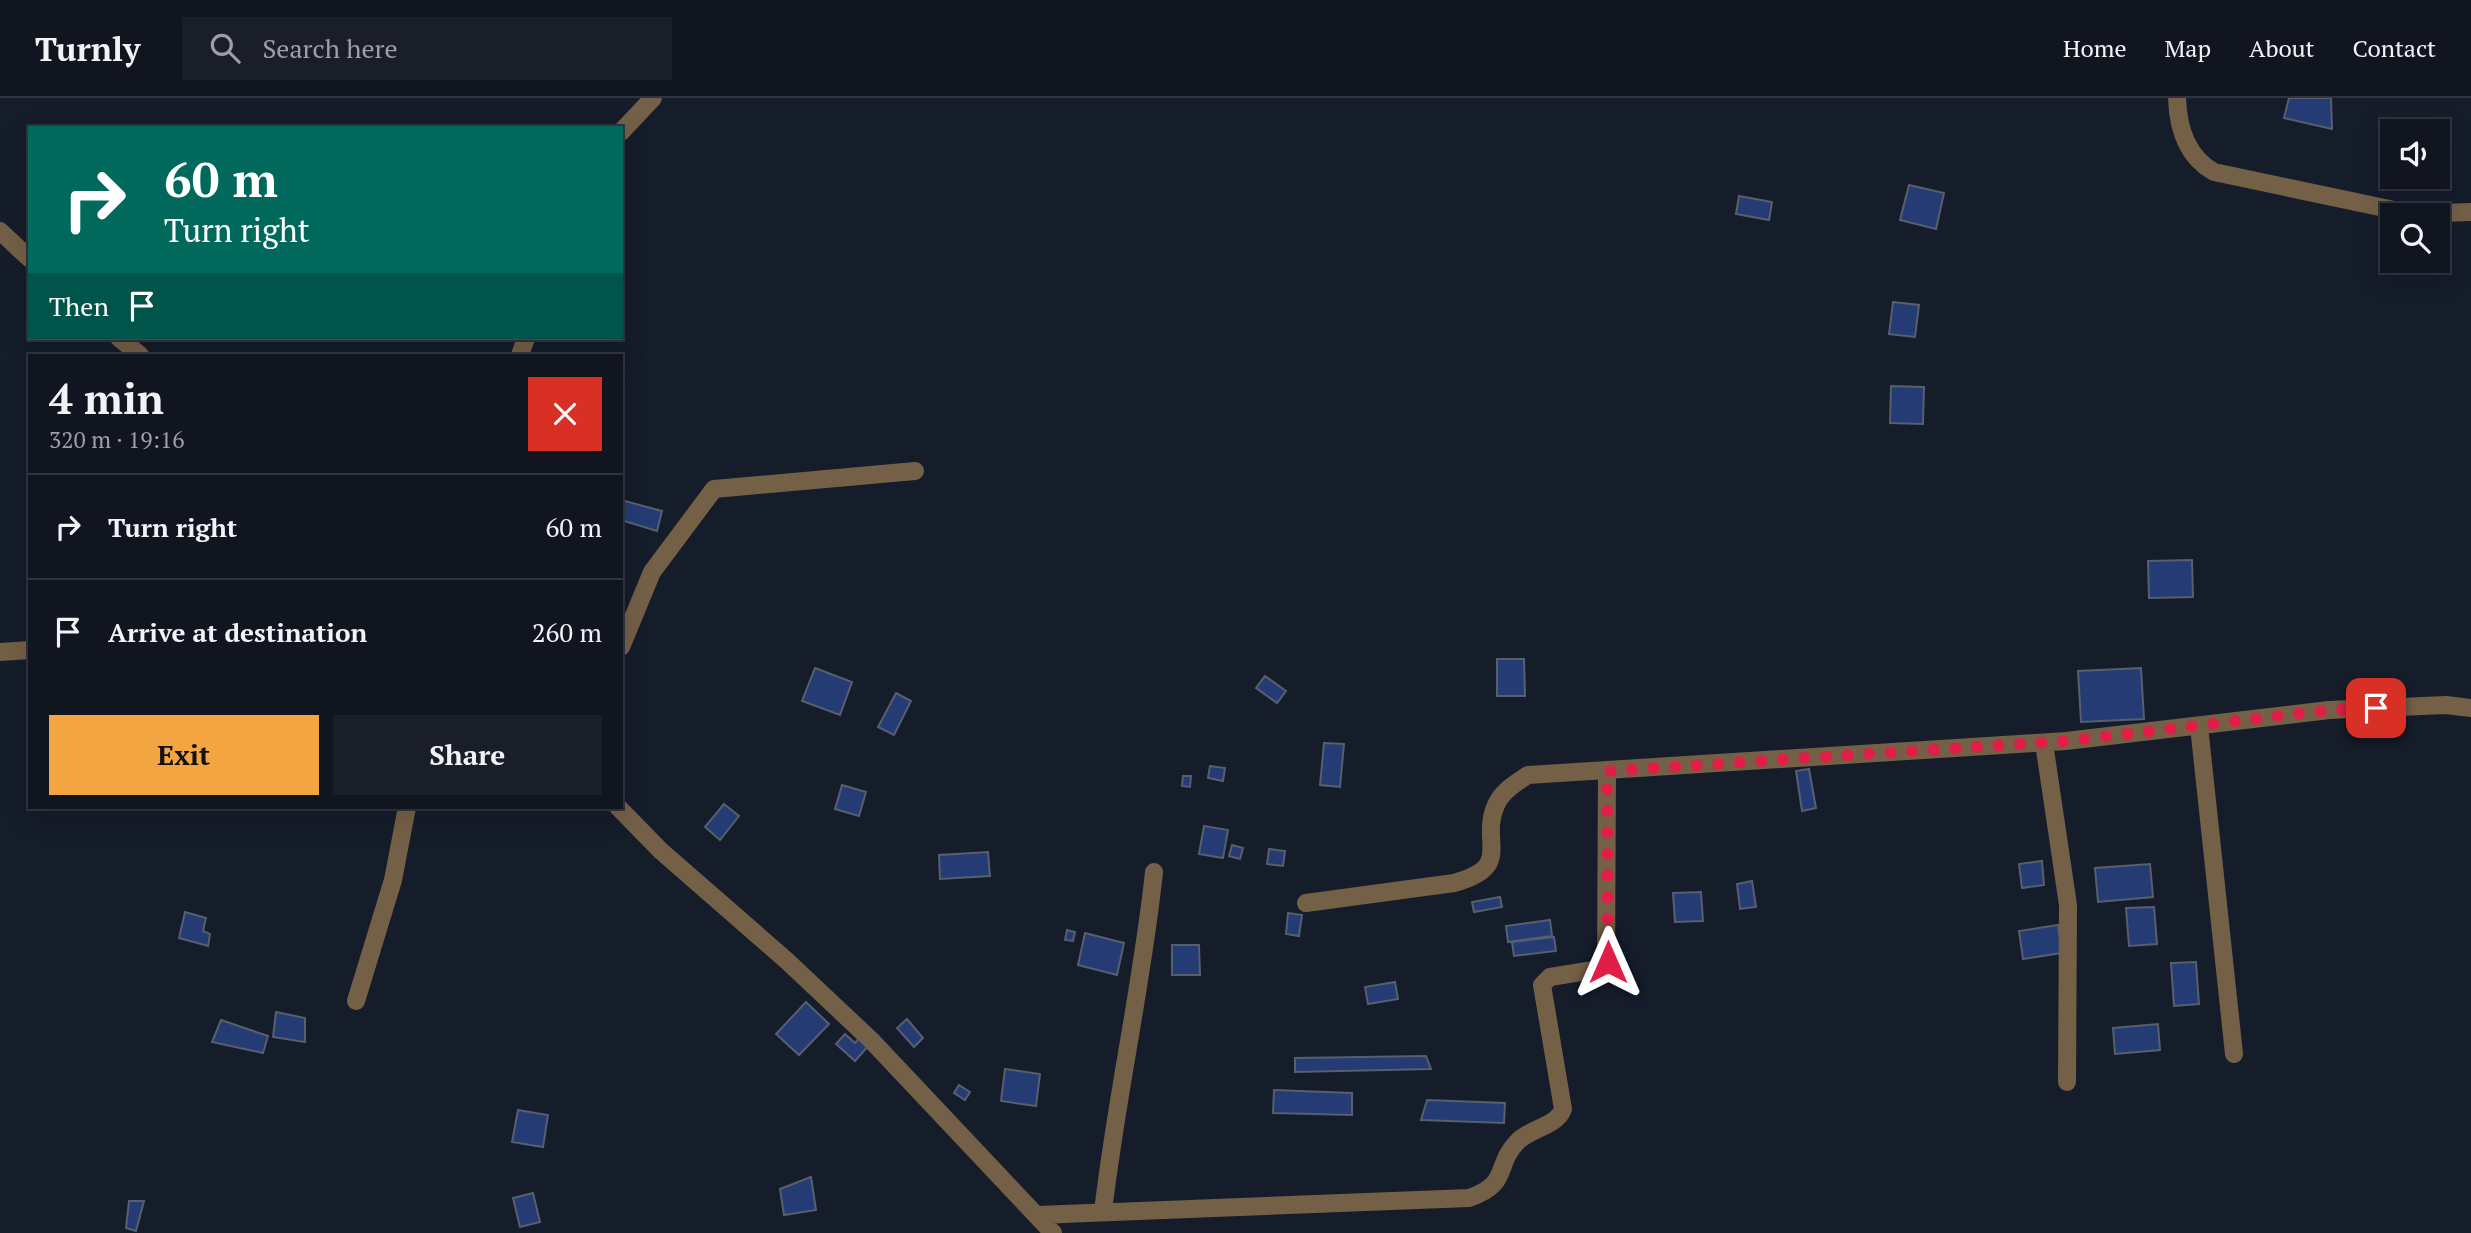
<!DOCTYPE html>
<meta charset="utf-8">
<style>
body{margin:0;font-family:"PT Serif",serif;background:#191e29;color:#f1f3f6;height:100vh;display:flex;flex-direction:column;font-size:26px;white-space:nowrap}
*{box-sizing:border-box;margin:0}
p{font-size:23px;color:#9c9fa5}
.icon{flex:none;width:38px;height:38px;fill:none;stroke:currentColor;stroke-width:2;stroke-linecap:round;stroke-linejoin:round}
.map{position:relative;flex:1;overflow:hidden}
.details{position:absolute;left:28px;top:256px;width:595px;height:455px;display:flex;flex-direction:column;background:#101520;border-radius:0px;box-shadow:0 7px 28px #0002,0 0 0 2px #30343e}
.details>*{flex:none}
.guide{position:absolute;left:28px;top:28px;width:595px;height:214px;border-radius:0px;box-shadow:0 7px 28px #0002,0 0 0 2px #30343e;background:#00695c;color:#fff;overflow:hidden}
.controls{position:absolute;left:2380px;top:21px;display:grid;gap:14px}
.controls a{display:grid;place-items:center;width:70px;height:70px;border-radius:0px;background:#101520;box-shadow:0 7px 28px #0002,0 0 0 2px #30343e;font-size:35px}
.pin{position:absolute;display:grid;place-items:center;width:60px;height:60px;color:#fff;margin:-30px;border-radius:14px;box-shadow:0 4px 10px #0006}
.me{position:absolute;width:77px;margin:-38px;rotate:0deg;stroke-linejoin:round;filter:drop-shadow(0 0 5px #0008)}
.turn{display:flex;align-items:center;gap:24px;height:147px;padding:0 21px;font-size:32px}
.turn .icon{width:91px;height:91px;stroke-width:2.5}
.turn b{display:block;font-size:49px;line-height:60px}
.then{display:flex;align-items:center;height:66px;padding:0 21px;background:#0003;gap:14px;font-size:26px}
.round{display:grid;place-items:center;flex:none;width:74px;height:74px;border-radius:0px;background:#191e29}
.summary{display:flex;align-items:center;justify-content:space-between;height:119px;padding:0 21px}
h1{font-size:42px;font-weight:800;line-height:52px}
.primary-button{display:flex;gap:14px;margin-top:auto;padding:14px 21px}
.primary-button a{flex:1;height:80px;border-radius:0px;background:#f2a541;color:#111;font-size:28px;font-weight:800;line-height:80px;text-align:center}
.primary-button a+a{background:#191e29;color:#f1f3f6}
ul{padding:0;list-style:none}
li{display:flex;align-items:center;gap:21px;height:105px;padding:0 21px;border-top:2px solid #30343e}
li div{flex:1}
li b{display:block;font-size:26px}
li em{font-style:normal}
header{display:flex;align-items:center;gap:42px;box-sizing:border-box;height:98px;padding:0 35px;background:#101520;border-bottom:2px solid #30343e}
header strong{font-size:33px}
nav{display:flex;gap:38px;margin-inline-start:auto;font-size:24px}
.search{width:490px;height:63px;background:#191e29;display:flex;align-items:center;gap:18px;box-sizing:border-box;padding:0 24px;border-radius:0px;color:#9c9fa5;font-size:26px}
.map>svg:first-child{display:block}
.building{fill:#243c73;stroke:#575f6f;stroke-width:2}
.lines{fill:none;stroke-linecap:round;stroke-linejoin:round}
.minor{stroke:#745f47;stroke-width:18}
.route{stroke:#e11d48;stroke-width:12;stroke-dasharray:0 21.6}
</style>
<header>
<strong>Turnly</strong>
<div class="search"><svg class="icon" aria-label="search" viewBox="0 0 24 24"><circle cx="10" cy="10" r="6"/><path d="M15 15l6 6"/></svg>Search here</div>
<nav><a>Home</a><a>Map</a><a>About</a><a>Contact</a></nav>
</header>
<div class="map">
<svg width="2471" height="1135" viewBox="0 0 2471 1135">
<rect width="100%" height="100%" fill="#151c2a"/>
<path class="building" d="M2289 0H2331L2332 31 2284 20Z
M1909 87 1944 95 1936 131 1900 122Z
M1739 98 1772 104 1769 122 1736 116Z
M1893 204 1919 207 1915 239 1889 236Z
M1891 288 1924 289 1923 326 1890 325Z
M621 402 662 413 657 433 621 422Z
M2192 462 2193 499 2149 500 2148 463Z
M1497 561H1524L1525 598H1497Z
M815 570 852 584 840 617 802 603Z
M2141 570 2144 621 2081 624 2078 573Z
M1265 578 1286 593 1277 605 1256 590Z
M896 595 911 603 894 637 878 629Z
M1324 645 1344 646 1340 689 1320 687Z
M1210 668 1225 670 1223 683 1208 680Z
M1809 671 1816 710 1802 713 1796 673Z
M1183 678H1191L1190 689 1182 688Z
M842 687 866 694 859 718 835 711Z
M724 706 739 718 720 742 705 729Z
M1204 728 1228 732 1223 760 1199 756Z
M1232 747 1243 750 1240 761 1229 758Z
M1269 751 1285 753 1283 768 1267 766Z
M988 754 990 778 940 781 939 757Z
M2042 763 2044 787 2022 790 2019 766Z
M2150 766 2153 799 2098 804 2095 770Z
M1752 783 1756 809 1740 811 1737 786Z
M1701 794 1703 823 1675 824 1673 795Z
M1500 799 1502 809 1474 814 1472 804Z
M2154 809 2157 846 2129 848 2126 810Z
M185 814 206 820 203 833 210 836 208 848 179 840Z
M1288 815 1302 817 1299 838 1286 836Z
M1550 822 1552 838 1508 844 1506 828Z
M2058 827 2062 855 2023 861 2019 833Z
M1067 832 1075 834 1073 843 1065 842Z
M1085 835 1124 845 1117 877 1078 867Z
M1554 839 1556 853 1514 858 1512 844Z
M1172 847H1199L1200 877H1172Z
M2196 864 2199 906 2174 908 2171 865Z
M1395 884 1398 901 1368 906 1365 889Z
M806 904 829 926 799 957 776 936Z
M276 914 305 920V944L273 939Z
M907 921 923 940 914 949 897 930Z
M221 922 268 938 263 955 212 944Z
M2158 926 2160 952 2115 956 2113 930Z
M845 936 855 945 861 938 870 946 855 963 836 946Z
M1426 958 1431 971 1295 974V960Z
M1005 971 1040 976 1036 1008 1001 1003Z
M959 987 970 994 965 1002 954 995Z
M1274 992 1352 995V1017L1273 1015Z
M1427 1002 1505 1005 1504 1025 1421 1022Z
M518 1012 548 1017 543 1049 512 1044Z
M811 1079 816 1112 784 1117 780 1091Z
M533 1095 540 1124 520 1129 513 1100Z
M129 1103H144L136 1133 126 1130Z"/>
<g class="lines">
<path class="minor" d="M2177 0C2178 31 2187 59 2214 74L2413 116 2471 114
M621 34 653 0
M0 133 30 161
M119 240 140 257
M520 257 526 240
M621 549 652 474 714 391 915 373
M0 554 30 552
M2199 628 2234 956
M2044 645 2068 807 2067 984
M618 709 661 753 786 862 871 942 1053 1135
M1306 805 1454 785C1515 768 1479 745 1496 707 1502 693 1516 685 1528 677L2066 643 2329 612 2446 607 2471 610
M356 903 393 782 407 709
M1103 1114C1116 1000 1142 888 1154 774
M1038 1117 1469 1100C1511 1086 1494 1067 1518 1043 1531 1030 1557 1028 1563 1011L1542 887 1550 879 1606 870 1607 673"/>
</g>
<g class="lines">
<path class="route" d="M1608 864 1607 673 2066 643 2329 612 2376 610"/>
</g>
</svg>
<div class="controls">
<a><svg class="icon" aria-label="sound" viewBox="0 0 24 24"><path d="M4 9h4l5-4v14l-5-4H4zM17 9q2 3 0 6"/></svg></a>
<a><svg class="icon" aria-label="search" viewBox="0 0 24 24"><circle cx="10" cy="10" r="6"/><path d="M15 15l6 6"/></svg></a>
</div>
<div class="pin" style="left:2376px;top:610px;background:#d93025"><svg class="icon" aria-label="arrive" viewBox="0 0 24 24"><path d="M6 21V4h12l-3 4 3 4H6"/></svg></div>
<svg class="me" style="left:1608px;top:864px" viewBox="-20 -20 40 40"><path d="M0-17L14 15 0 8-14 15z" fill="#e11d48" stroke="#fff" stroke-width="4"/></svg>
<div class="guide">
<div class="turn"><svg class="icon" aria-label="right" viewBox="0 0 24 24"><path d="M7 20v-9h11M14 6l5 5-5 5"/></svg><div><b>60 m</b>Turn right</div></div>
<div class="then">Then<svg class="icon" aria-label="arrive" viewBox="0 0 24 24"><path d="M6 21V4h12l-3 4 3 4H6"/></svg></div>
</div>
<section class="details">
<div class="summary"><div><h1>4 min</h1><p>320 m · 19:16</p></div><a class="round" style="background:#d93025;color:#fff"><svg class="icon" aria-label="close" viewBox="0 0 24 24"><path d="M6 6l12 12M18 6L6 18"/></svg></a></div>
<ul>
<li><svg class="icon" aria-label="right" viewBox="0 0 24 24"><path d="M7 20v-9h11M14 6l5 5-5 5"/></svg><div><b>Turn right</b></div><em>60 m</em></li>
<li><svg class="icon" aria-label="arrive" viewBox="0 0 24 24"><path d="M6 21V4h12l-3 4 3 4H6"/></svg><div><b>Arrive at destination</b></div><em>260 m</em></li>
</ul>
<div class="primary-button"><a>Exit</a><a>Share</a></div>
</section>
</div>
